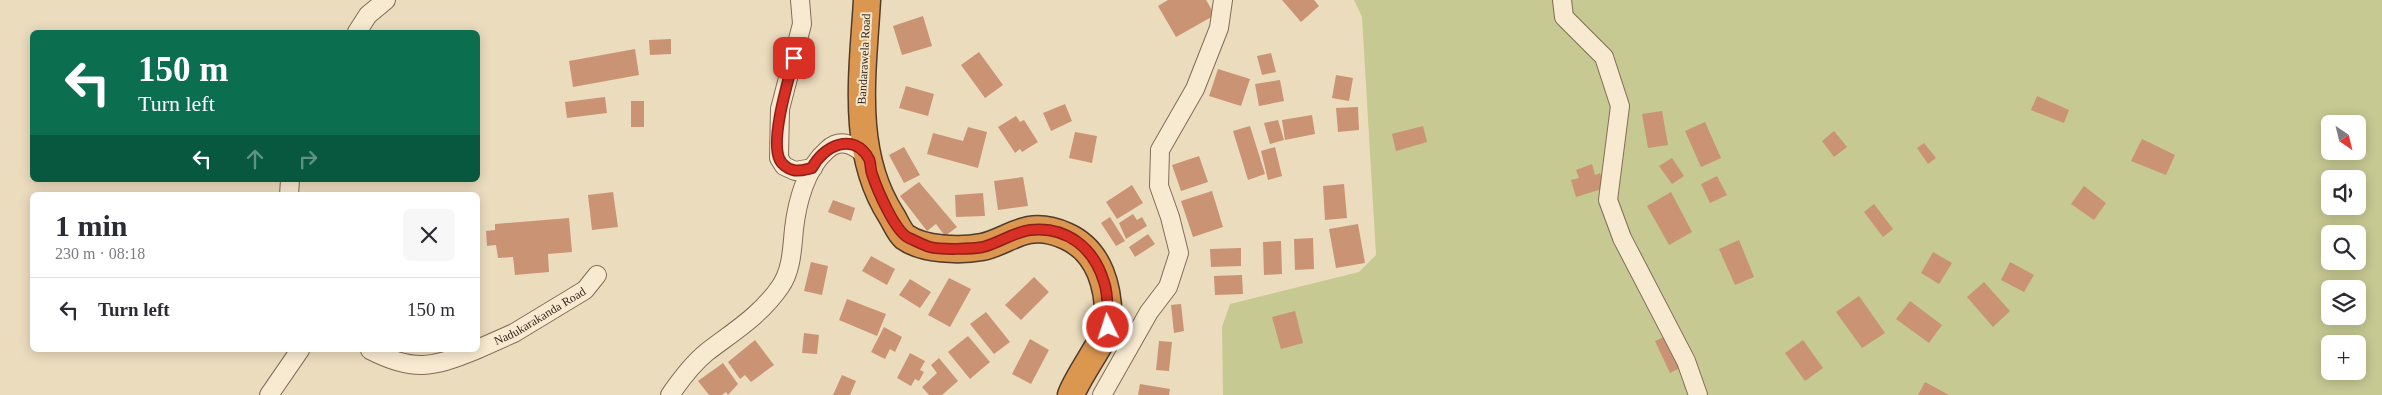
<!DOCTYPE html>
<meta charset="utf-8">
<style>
body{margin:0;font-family:"Times New Roman",serif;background:#f7f7f7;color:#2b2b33;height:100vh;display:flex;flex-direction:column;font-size:19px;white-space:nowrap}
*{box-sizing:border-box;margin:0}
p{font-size:16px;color:#7c7c81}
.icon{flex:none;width:28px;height:28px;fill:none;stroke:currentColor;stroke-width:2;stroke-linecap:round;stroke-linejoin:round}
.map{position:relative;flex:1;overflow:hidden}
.sheet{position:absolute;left:30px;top:192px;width:450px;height:160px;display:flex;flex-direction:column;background:#fff;border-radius:8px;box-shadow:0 2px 12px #0003}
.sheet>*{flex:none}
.guide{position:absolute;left:30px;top:30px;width:450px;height:152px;border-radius:8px;box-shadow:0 2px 12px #0003;background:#0b6e4f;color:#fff;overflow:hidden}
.needle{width:32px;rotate:145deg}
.buttons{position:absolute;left:2321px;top:115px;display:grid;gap:10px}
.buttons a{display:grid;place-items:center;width:45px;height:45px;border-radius:8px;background:#fff;box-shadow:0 2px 12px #0003;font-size:25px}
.pin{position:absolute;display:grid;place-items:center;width:42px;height:42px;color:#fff;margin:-21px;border-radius:10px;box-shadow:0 2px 8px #0006}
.me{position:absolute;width:55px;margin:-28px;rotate:356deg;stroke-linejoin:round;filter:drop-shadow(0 0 4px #0008)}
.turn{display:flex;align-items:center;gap:18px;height:105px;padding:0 25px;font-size:22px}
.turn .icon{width:65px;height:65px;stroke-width:2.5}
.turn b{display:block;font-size:35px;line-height:42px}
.lanes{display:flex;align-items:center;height:48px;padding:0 25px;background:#0003;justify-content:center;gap:25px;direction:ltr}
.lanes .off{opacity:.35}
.round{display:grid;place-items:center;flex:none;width:52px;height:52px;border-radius:8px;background:#f7f7f7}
.overview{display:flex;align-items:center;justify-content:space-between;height:85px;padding:0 25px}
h1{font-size:30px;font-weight:700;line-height:38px}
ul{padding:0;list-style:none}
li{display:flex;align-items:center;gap:15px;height:65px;padding:0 25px;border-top:1px solid #e1e1e2}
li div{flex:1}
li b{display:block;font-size:19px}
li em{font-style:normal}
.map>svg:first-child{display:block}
.green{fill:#c6c992;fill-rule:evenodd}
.building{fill:#c99374}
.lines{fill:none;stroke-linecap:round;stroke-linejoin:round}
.minor-casing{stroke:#836c57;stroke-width:20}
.highway-casing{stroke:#513b2c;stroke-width:29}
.minor{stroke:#f7ead0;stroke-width:18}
.highway{stroke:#db964f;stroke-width:26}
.route-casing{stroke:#8d1f18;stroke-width:12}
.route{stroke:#d93025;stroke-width:9}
.labels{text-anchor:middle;stroke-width:4;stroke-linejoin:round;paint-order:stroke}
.street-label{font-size:12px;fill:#33261c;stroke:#f4e6cd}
</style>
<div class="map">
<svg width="2382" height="395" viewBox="0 0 2382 395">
<rect width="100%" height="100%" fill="#ecdcbe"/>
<path class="green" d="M1354 0H2382V395H1223L1222 327 1230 304 1359 272 1376 255 1362 17ZM2330 124H2358V151H2330ZM2330 179H2358V206H2330ZM2330 234H2358V261H2330ZM2330 289H2358V316H2330ZM2330 344H2358V371H2330Z"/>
<path class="building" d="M1168 0H1206L1215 15 1176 37 1158 6Z
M1282 0H1314L1319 6 1301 22Z
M923 16 932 46 902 55 893 26Z
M671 39V54L650 55 649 40Z
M635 49 639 75 573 87 569 61Z
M979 52 1003 85 985 98 961 65Z
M1271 53 1276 72 1262 75 1257 56Z
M1218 69 1250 79 1241 106 1209 96Z
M1336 75 1353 78 1349 101 1332 98Z
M1280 80 1284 101 1259 106 1255 84Z
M906 86 934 94 928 116 899 108Z
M2037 96 2069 110 2064 123 2031 110Z
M605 97 607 113 567 118 565 102Z
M631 101H644V127H631Z
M1065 104 1072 121 1051 131 1043 113Z
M1358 107 1359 130 1338 132 1336 108Z
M1662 111 1668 145 1648 148 1642 114Z
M1312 115 1315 134 1285 140 1282 120Z
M1016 116 1020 122 1024 120 1038 142 1022 152 1020 149 1015 153 998 127Z
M1278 120 1284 140 1270 144 1264 123Z
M1705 122 1721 158 1701 167 1685 131Z
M1250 126 1265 174 1248 180 1233 131Z
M1423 126 1427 142 1396 151 1392 134Z
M968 127 987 132 978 168 927 154 933 133 963 141Z
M1834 131 1847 147 1834 157 1822 141Z
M1075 132 1097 136 1092 163 1069 158Z
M2142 139 2175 155 2166 175 2131 161Z
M1924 143 1936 158 1928 164 1917 148Z
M904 147 920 175 904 183 889 155Z
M1275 147 1282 176 1268 180 1261 151Z
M1199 156 1208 182 1181 191 1172 165Z
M1672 158 1684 176 1672 184 1659 166Z
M1592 164 1595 175 1600 173 1605 188 1576 197 1571 180 1579 178 1576 170Z
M1717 176 1727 195 1710 203 1701 184Z
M1023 177 1028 206 998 210 994 181Z
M919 182 957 227 945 236 936 224 927 231 900 196Z
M1344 184 1347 218 1325 220 1323 186Z
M1132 185 1143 203 1117 219 1106 202Z
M2084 186 2106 203 2094 220 2071 204Z
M1212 191 1223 227 1193 237 1181 201Z
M613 192 618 227 592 230 588 195Z
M1671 192 1692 232 1669 245 1647 206Z
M983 193 985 216 956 217 955 195Z
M833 200 855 208 851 221 828 212Z
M1874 204 1893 229 1883 237 1864 212Z
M1133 214 1137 220 1142 217 1147 226 1126 239 1119 223Z
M1110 217 1125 241 1116 246 1101 223Z
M569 218 572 252 548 254 549 272 515 275 513 257 498 258 496 245 487 246 486 231 495 230V224Z
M1358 224 1365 263 1336 268 1329 229Z
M1148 234 1155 244 1135 257 1129 247Z
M1313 238 1314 269 1295 270 1294 239Z
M1739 240 1754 277 1735 285 1719 249Z
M1281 241 1282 274 1264 275 1263 242Z
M1241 248V266L1211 267 1210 249Z
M1933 252 1952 263 1939 284 1921 273Z
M871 256 895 269 887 285 862 271Z
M811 262 828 266 822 295 804 291Z
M2010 262 2034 275 2024 292 2001 280Z
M1242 275 1243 294 1215 295 1214 276Z
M1034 277 1049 292 1021 320 1005 305Z
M949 278 971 289 950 327 928 315Z
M910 279 931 292 920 308 899 295Z
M1984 282 2010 311 1993 327 1967 297Z
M1859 296 1885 333 1862 348 1836 312Z
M847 299 886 314 877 336 839 320Z
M1910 301 1942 325 1929 343 1896 319Z
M1181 304 1184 331 1174 333 1171 305Z
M1295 311 1303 343 1281 349 1272 317Z
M986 312 1010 342 994 354 970 324Z
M884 327 902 337 895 352 890 349 885 359 871 352Z
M804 333 819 335 817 354 802 353Z
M1671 334 1686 365 1670 373 1655 341Z
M968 336 990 362 970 379 948 352Z
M1030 339 1049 350 1031 384 1012 374Z
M755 340 774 365 751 382 745 375 740 379 728 362Z
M1803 340 1823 368 1805 381 1785 353Z
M1159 341 1172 342 1169 371 1156 370Z
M910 353 925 361 920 370 924 372 919 381 915 379 911 386 897 378Z
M939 358 958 381 942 395H929L922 387 937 373 931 365Z
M723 363 738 384 728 395 726 392 722 395H709L698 381Z
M842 375 856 381 850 395H833Z
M1925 382 1949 395H1918Z
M1140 384 1170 389 1169 395H1138Z"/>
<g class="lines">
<defs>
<g id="minor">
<path d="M800 0 802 24 780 109 779 158 784 166 795 171 813 168"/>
<path d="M1562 0 1564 17 1604 57 1620 106 1608 200 1622 238 1686 361 1698 395"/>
<path d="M357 32 368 15 386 0"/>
<path d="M289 195 290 180"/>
<path id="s1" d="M478 349 514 333 585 290 597 275"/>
<path d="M370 350C413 372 432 368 476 350"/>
<path d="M269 395 300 350"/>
<path d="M670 395C681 379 692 364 707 352 733 332 761 315 780 287 792 270 792 248 794 229 797 202 806 168 827 150 842 136 858 147 869 159"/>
<path d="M1102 395 1149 312 1168 287 1179 253 1170 217 1159 186 1160 150 1195 89 1219 28 1223 0"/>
</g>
<path id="highway" d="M867 0C863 71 850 151 891 215 895 221 899 232 905 237 923 250 960 251 982 247 998 244 1013 233 1029 230 1041 228 1055 231 1066 236 1100 251 1110 289 1108 325 1107 337 1077 377 1071 395"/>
</defs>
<use href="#minor" class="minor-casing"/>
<use href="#highway" class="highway-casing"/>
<use href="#minor" class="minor"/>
<use href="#highway" class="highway"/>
</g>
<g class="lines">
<defs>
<path id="route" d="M794 58C788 82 771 136 779 158 781 164 788 169 793 170 799 172 807 169 812 168 823 146 854 131 869 159 871 163 870 169 872 174 877 189 895 232 909 238 916 241 923 245 930 247 940 250 973 249 983 247 999 243 1014 232 1030 230 1067 226 1094 248 1104 282 1109 295 1107 313 1108 327"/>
</defs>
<use href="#route" class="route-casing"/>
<use href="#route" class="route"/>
</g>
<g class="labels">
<g class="street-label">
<text transform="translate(864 59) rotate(-87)" y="4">Bandarawela Road</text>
<text dy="4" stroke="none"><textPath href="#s1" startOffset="70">Nadukarakanda Road</textPath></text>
</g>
</g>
</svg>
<div class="buttons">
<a><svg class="needle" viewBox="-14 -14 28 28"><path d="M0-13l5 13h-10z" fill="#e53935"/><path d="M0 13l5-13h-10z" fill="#7c7c81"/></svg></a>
<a><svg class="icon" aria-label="sound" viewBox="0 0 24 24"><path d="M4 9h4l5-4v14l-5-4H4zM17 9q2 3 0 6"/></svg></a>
<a><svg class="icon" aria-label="search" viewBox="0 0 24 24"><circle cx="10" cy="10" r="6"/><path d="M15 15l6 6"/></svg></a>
<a><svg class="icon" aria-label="layers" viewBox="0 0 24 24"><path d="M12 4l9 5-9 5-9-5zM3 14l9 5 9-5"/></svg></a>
<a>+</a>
</div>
<div class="pin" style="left:794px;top:58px;background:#d93025"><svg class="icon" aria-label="arrive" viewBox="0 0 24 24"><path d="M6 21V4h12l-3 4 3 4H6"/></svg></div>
<svg class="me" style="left:1108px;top:327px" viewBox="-20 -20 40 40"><circle r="17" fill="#d93025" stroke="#fff" stroke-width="3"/><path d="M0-11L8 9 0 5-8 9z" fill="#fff"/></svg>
<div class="guide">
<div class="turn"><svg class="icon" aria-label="left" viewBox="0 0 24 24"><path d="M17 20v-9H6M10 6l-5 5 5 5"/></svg><div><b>150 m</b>Turn left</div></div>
<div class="lanes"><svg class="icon" aria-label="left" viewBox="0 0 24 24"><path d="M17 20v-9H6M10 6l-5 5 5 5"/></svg><svg class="icon off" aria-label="ahead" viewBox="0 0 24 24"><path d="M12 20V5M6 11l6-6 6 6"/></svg><svg class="icon off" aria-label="right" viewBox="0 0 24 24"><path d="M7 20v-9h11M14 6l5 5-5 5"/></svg></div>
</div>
<section class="sheet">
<div class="overview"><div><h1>1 min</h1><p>230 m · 08:18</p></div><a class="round"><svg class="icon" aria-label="close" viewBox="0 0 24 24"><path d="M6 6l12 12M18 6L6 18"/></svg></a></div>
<ul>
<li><svg class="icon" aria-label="left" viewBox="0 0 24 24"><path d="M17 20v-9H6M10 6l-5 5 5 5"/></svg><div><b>Turn left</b></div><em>150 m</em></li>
</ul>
</section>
</div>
